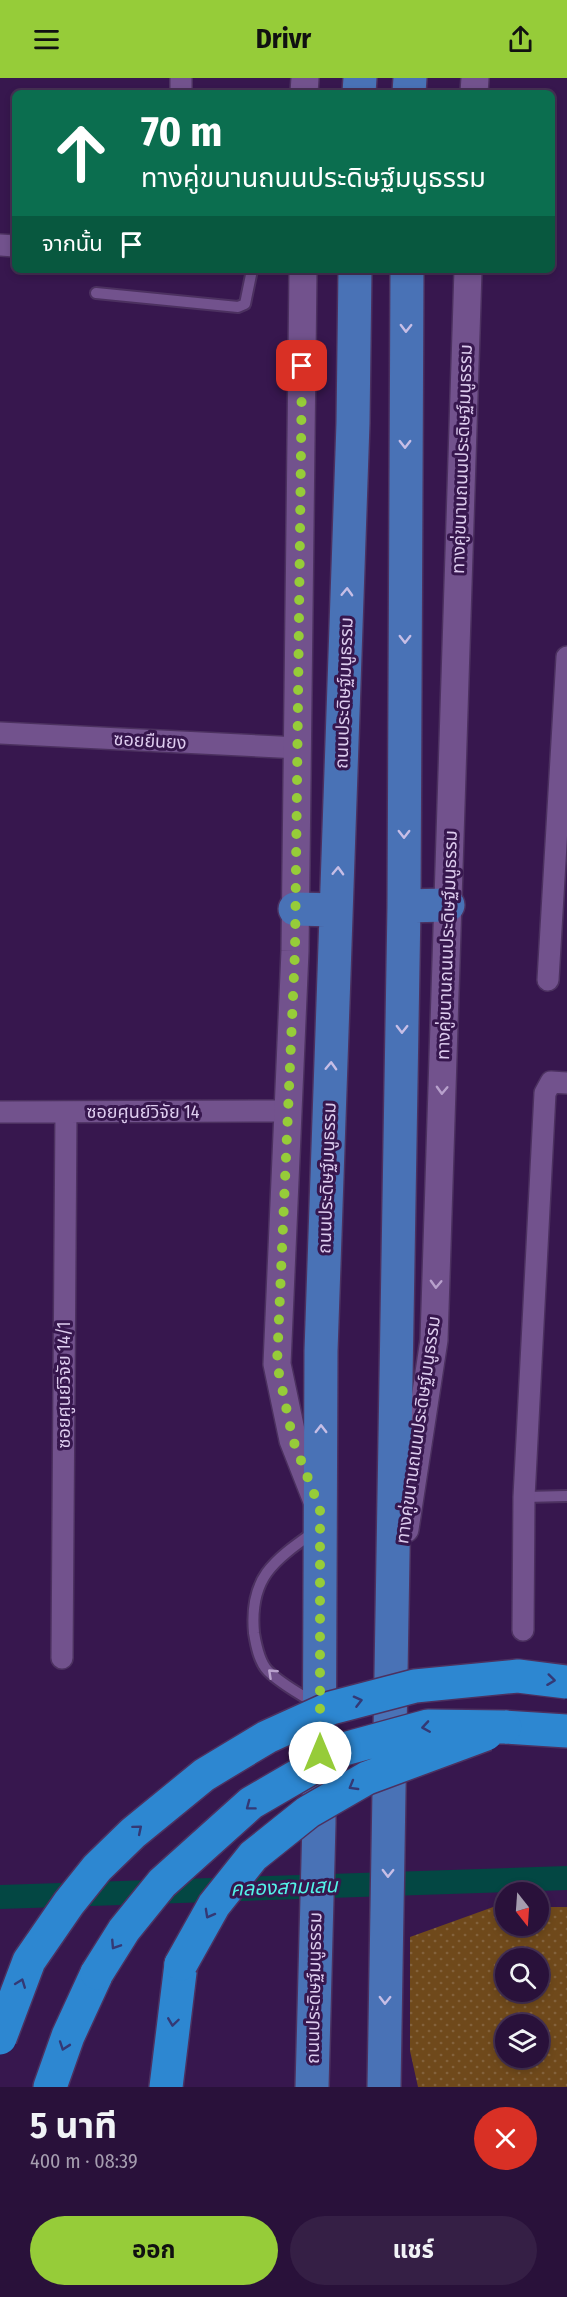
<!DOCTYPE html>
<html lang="th">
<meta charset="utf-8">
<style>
body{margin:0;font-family:"Fira Sans Condensed","Noto Sans Thai",sans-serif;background:#351f45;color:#f1f3f6;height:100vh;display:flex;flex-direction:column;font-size:22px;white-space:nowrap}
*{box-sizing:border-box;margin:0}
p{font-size:20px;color:#a59daf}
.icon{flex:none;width:33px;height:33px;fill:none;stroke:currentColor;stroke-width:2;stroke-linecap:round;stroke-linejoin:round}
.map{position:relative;height:2009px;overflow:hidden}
.drawer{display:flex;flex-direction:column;background:#29113a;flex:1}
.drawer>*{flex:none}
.top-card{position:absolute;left:12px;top:12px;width:543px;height:183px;border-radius:9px;box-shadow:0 3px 9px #0003,0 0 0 2px #453154;background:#0b6e4f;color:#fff;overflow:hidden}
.needle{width:39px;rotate:163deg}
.fabs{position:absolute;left:495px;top:1804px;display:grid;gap:12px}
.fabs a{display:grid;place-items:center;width:54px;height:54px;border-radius:50%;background:#29113a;box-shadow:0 3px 9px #0003,0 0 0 2px #453154;font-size:30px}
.pin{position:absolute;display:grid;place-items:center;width:51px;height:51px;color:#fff;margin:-26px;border-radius:12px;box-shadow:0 3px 9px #0006}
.me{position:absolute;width:66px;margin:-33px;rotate:0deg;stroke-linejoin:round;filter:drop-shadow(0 0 4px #0008)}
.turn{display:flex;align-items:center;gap:21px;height:126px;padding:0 30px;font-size:27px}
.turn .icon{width:78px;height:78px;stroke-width:2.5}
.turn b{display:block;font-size:42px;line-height:51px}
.then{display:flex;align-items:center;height:57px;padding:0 30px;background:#0003;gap:12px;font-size:22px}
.round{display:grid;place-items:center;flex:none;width:63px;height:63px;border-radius:32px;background:#351f45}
.head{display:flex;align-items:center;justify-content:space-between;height:102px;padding:0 30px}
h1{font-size:36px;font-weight:700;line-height:45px}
.primary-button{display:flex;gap:12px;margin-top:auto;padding:12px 30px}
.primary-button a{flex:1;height:69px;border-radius:36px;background:#96cc39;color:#111;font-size:24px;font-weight:700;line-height:69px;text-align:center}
.primary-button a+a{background:#351f45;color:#f1f3f6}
header{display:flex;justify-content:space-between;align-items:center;height:78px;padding:0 30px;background:#96cc39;color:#111;font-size:27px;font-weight:700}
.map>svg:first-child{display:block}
.grass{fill:url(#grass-dots);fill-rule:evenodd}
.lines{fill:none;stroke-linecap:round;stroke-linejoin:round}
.canal{stroke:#034743;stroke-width:24}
.service-casing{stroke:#4c3160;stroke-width:14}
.minor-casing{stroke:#4c3160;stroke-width:24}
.tertiary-casing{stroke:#4c3160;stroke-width:30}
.primary-casing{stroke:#4c3160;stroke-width:36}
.motorway-casing{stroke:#4c3160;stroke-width:36}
.service{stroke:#72528d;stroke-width:10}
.minor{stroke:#72528d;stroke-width:21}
.tertiary{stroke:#72528d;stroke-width:27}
.primary{stroke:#4972b6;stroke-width:33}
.motorway{stroke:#2d87d1;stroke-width:33}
.motorway-bridge-casing{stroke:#4c3160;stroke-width:36;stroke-linecap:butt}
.motorway-bridge{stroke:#2d87d1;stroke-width:33}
.oneway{stroke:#c7bee6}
.oneway2{stroke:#b8a1cc}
.oneway3{stroke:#343975}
.route{stroke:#96cc39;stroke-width:10;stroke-dasharray:0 18}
.labels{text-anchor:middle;stroke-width:6;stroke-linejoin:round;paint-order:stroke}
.street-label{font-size:18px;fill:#dce;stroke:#37174e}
.water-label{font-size:20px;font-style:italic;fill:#53f3e7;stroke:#37174e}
</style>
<header><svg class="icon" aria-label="menu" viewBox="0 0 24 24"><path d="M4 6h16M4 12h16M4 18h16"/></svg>Drivr<svg class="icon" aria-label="share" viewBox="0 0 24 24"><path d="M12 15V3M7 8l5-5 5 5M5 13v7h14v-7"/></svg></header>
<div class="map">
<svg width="567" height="2009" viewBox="0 0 567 2009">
<defs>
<pattern id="grass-dots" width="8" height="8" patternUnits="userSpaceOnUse" patternTransform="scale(1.5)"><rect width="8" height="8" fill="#6f491b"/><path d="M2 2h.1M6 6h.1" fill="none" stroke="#83623c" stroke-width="1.8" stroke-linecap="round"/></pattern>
</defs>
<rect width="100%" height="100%" fill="#37174e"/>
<path class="grass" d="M496 1828H505L506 1848H538L539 1829H567V2009H418L410 1973V1859ZM506 1881H538V1914H506ZM506 1947H538V1980H506Z"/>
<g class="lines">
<path class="canal" d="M0 1819 567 1800"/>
<defs>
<path id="service" d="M96 215 238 229 245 226 252 192
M524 1419 567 1418
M314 1454C273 1483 249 1500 254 1555 256 1567 259 1584 268 1593 281 1606 299 1615 314 1625"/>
<path id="minor" d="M181 15V0
M0 167 15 168
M0 655 299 670
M548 902 567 579
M0 1034 287 1033
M523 1552 524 1419 545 1015 551 1004 567 1005
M62 1580 66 1034"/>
<path id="tertiary" d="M304 15 305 0
M474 15 475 0
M303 192 295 873 277 1286 293 1362 317 1423
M405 1451 434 1262 468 192"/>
<path id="primary" d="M359 15 360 0
M409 15 410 0
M404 828 448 827
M295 831 336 832
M312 2009 319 1745 321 1273 353 345 355 192
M384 2009 404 828 407 192"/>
<path id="motorway" d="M505 1649 567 1653
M50 2009 68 1958 97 1895
M166 2009 181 1886"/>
</defs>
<use href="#service" class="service-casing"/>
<use href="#minor" class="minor-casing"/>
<use href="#tertiary" class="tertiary-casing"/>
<use href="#primary" class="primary-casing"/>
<use href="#motorway" class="motorway-casing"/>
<use href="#service" class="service"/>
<use href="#minor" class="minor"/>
<use href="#tertiary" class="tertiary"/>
<use href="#primary" class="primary"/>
<use href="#motorway" class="motorway"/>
<defs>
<path id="motorway-bridge" d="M181 1886 214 1827 253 1778 308 1734 367 1700 486 1656
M97 1895 124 1852 162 1805 251 1725 344 1671 428 1648 505 1649
M0 1960 29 1883 69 1825 97 1790 133 1755 204 1697 267 1659 331 1630 415 1608 518 1598 567 1604"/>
</defs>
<use href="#motorway-bridge" class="motorway-bridge-casing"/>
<use href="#motorway-bridge" class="motorway-bridge"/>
</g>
<defs><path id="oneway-chevron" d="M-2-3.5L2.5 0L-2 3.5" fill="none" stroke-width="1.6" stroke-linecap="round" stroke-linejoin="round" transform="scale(1.5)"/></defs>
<g class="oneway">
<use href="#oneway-chevron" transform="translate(406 250) rotate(91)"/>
<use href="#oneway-chevron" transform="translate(405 366) rotate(90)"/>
<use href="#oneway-chevron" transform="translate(347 514) rotate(-88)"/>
<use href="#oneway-chevron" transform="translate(405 561) rotate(90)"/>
<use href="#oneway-chevron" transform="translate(404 756) rotate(90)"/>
<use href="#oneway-chevron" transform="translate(338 793) rotate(-88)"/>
<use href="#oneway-chevron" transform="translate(402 951) rotate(91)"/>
<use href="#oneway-chevron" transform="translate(331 988) rotate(-88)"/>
<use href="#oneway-chevron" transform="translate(321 1351) rotate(-90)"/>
<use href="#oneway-chevron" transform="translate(388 1795) rotate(91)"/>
<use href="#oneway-chevron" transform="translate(385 1922) rotate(91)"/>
</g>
<g class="oneway2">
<use href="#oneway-chevron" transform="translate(442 1012) rotate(92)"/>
<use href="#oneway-chevron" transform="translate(436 1206) rotate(92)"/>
<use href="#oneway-chevron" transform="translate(272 1595) rotate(-137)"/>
</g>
<g class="oneway3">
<use href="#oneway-chevron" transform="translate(551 1602) rotate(7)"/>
<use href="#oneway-chevron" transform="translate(358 1623) rotate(-14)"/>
<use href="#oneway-chevron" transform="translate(426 1649) rotate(171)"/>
<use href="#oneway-chevron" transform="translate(353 1708) rotate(150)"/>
<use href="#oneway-chevron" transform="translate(250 1728) rotate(143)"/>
<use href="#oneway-chevron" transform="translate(138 1751) rotate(-40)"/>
<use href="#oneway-chevron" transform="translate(209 1836) rotate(119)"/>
<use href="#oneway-chevron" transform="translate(115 1867) rotate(123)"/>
<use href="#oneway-chevron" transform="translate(21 1905) rotate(-69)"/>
<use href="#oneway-chevron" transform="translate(173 1944) rotate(98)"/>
<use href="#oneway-chevron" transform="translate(64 1968) rotate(109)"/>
</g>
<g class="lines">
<path class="route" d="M302 288 295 873 277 1286 293 1362 320 1431V1675"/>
</g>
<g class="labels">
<g class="street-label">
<text transform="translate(462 381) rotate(-88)" y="6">ทางคู่ขนานถนนประดิษฐ์มนูธรรม</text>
<text transform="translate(344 615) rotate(-88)" y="6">ถนนประดิษฐ์มนูธรรม</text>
<text transform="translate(150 663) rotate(3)" y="6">ซอยยืนยง</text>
<text transform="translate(447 867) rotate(-88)" y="6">ทางคู่ขนานถนนประดิษฐ์มนูธรรม</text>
<text x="143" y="1040">ซอยศูนย์วิจัย 14</text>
<text transform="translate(327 1100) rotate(-88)" y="6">ถนนประดิษฐ์มนูธรรม</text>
<text transform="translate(64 1307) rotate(-90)" y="6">ซอยศูนย์วิจัย 14/1</text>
<text transform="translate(418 1352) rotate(-82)" y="6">ทางคู่ขนานถนนประดิษฐ์มนูธรรม</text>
<text transform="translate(314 1910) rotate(-89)" y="6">ถนนประดิษฐ์มนูธรรม</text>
</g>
<g class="water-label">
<text transform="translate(284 1809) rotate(-2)" y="7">คลองสามเสน</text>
</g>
</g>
</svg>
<div class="fabs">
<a><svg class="needle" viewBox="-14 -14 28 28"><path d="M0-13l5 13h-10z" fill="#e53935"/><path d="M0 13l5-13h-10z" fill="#a59daf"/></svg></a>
<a><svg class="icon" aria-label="search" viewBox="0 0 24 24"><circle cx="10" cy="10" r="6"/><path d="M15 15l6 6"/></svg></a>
<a><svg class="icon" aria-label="layers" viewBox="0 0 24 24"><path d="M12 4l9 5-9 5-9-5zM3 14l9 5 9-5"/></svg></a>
</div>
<div class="pin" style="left:302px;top:288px;background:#d93025"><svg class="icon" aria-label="arrive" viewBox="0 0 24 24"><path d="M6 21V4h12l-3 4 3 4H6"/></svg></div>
<svg class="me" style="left:320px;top:1675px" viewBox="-20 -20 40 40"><circle r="19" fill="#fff"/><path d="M0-13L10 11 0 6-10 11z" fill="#96cc39"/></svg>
<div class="top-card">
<div class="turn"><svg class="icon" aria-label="ahead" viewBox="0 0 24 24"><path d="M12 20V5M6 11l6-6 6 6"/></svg><div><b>70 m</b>ทางคู่ขนานถนนประดิษฐ์มนูธรรม</div></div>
<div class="then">จากนั้น<svg class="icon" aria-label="arrive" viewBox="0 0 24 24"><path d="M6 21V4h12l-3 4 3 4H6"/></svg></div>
</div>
</div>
<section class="drawer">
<div class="head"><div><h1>5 นาที</h1><p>400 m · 08:39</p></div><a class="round" style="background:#d93025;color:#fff"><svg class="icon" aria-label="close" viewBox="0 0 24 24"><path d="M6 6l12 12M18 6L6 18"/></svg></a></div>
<div class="primary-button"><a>ออก</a><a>แชร์</a></div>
</section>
